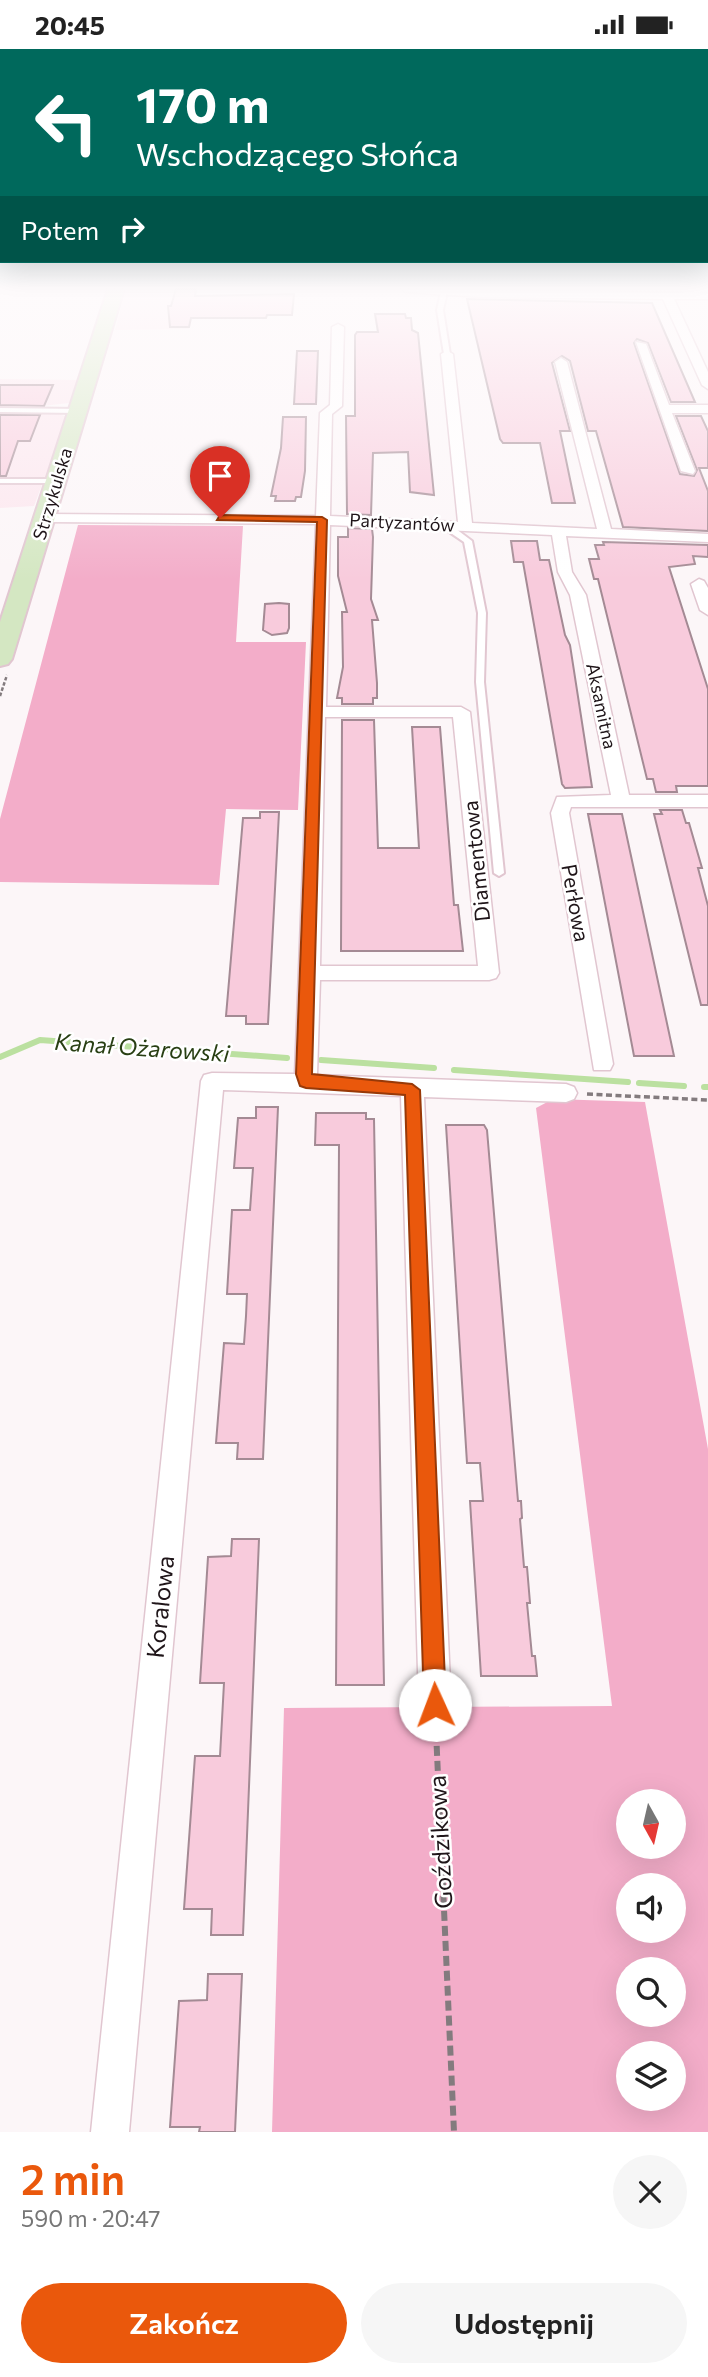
<!DOCTYPE html>
<html lang="pl">
<meta charset="utf-8">
<style>
body{margin:0;font-family:Commissioner,sans-serif;background:#f6f6f6;color:#222;height:100vh;display:flex;flex-direction:column;font-size:26px;white-space:nowrap}
*{box-sizing:border-box;margin:0}
p{font-size:23px;color:#767676}
.icon{flex:none;width:38px;height:38px;fill:none;stroke:currentColor;stroke-width:2;stroke-linecap:round;stroke-linejoin:round}
.map{position:relative;height:2083px;overflow:hidden}
.side{display:flex;flex-direction:column;background:#fff;flex:1}
.side>*{flex:none}
.banner{position:absolute;left:0px;top:0px;width:709px;height:214px;box-shadow:0 7px 28px #0002;background:#00695c;color:#fff;overflow:hidden}
.needle{width:46px;rotate:172deg}
.tools{position:absolute;left:616px;top:1740px;display:grid;gap:14px}
.tools a{display:grid;place-items:center;width:70px;height:70px;border-radius:50%;background:#fff;box-shadow:0 7px 28px #0002;font-size:35px}
.pin{position:absolute;display:grid;place-items:center;width:60px;height:60px;color:#fff;margin:-72px -30px;border-radius:50% 50% 50% 0;rotate:-45deg;box-shadow:0 0 7px #0007}
.pin .icon{rotate:45deg}
.me{position:absolute;width:77px;margin:-38px;rotate:358deg;stroke-linejoin:round;filter:drop-shadow(0 0 5px #0008)}
.turn{display:flex;align-items:center;gap:24px;height:147px;padding:0 21px;font-size:32px}
.turn .icon{width:91px;height:91px;stroke-width:2.5}
.turn b{display:block;font-size:49px;line-height:60px}
.then{display:flex;align-items:center;height:66px;padding:0 21px;background:#0003;gap:14px;font-size:26px}
.round{display:grid;place-items:center;flex:none;width:74px;height:74px;border-radius:37px;background:#f6f6f6}
.headline{display:flex;align-items:center;justify-content:space-between;height:119px;padding:0 21px}
h1{font-size:42px;font-weight:600;line-height:52px;color:#ea580c}
.cta{display:flex;gap:14px;margin-top:auto;padding:14px 21px}
.cta a{flex:1;height:80px;border-radius:42px;background:#ea580c;color:#fff;font-size:28px;font-weight:600;line-height:80px;text-align:center}
.cta a+a{background:#f6f6f6;color:#222}
.status{display:flex;justify-content:space-between;align-items:center;height:49px;padding:0 35px;background:#fff;direction:ltr}
.status svg{height:19px;fill:currentColor}
.map>svg:first-child{display:block}
.built{fill:#fce6ee}
.green{fill:#f3adc9;fill-rule:evenodd}
.lines{fill:none;stroke-linecap:round;stroke-linejoin:round}
.stream{stroke:#bbe0a0;stroke-width:6}
.building{fill:#f8cbdc;stroke:#a48a94;stroke-width:2}
.lane-casing{stroke:#e1c6d0;stroke-width:4}
.street-casing{stroke:#e1c6d0;stroke-width:3}
.secondary-casing{stroke:#e1c6d0;stroke-width:4}
.path-far2{stroke:#837b7e;stroke-width:2.5;stroke-dasharray:3.5 2;stroke-linecap:butt}
.path-far1{stroke:#837b7e;stroke-width:3.5;stroke-dasharray:6 3.5;stroke-linecap:butt}
.path{stroke:#837b7e;stroke-width:6;stroke-dasharray:10 5;stroke-linecap:butt}
.lane{fill:#fff;fill-rule:evenodd}
.street{fill:#fff;fill-rule:evenodd}
.secondary{fill:#d4e7c2;fill-rule:evenodd}
.route{fill:#ea580c;stroke:#983908;stroke-width:2}
.labels{text-anchor:middle;stroke-width:5;stroke-linejoin:round;paint-order:stroke}
.far-street-label{font-size:18px;fill:#1f1519;stroke:#fff}
.street-label{font-size:21px;fill:#1f1519;stroke:#fff}
.water-label{font-size:23px;font-style:italic;fill:#283f13;stroke:#fff}
.near-street-label{font-size:24px;fill:#1f1519;stroke:#fff}
</style>
<div class="status"><b>20:45</b><svg viewBox="0 0 49 12"><path d="M0 12V9h3v3zM5 12V6h3v6zM10 12V3h3v9zM15 12V0h3v12zM26 1h20v11H26zM47 4h2v5h-2z"/></svg></div>
<div class="map">
<svg width="708" height="2083" viewBox="0 0 708 2083">
<rect width="100%" height="100%" fill="#fcf6f8"/>
<path class="built" d="M126 240H197L189 280 115 281Z
M0 330 79 331 69 354 42 357H0Z
M0 364 60 365 67 368 34 457 0 459Z"/>
<path class="green" d="M78 476 243 477 236 593H306L298 761 226 760 219 836 0 833V770Z
M553 1050 645 1053 708 1400V2083H272L284 1659 612 1657 536 1059ZM628 1752H674V1797H628ZM628 1836H674V1881H628ZM628 1920H674V1965H628ZM628 2004H674V2049H628Z"/>
<g class="lines">
<path class="stream" d="M0 1008 40 991 287 1009
M321 1011 434 1019
M454 1021 628 1033
M639 1034 684 1037
M704 1038H708"/>
</g>
<path class="building" d="M176 240H196L195 247 294 245 292 266H267L266 269H191L189 278H170L168 257H171Z
M467 250 652 254 695 353H671L648 294 637 290 634 294 680 425 694 427 697 421 676 367H701L708 382V419H699L708 442V482L623 478 596 382H588L570 312 562 307 552 314 570 382H560L575 454H552L540 394H503L500 390Z
M375 265H405L406 269H411L412 281 418 284 434 446 410 443 408 403 373 404 371 466 347 465 346 367H355V286L357 283H378Z
M297 302H318L316 355H294Z
M0 336H53L44 357 0 356Z
M0 366H40L30 392H18L6 427H0Z
M283 368H306L305 422 301 448H296L295 452H275L276 447H271L281 399Z
M348 479 372 480 373 488 371 550 378 571H372L377 634V649H373V655H342V649H337L343 618 342 563H347L338 527V488H348Z
M511 492H537L540 511H549L565 586 570 596 592 738 565 739 562 735 523 513H514Z
M603 493 708 496V508L693 507 695 515 669 518 708 640V737H676L677 743H656L653 730H647L598 530H594L589 510H599L595 496H604Z
M279 554 289 555V579L287 584 272 586 263 581 265 555Z
M342 671H374L378 799H419L412 678H440L454 856H458L463 902H341Z
M660 761H682L686 774H689L702 819H698L708 857V956H701L654 765H662Z
M260 763H279L268 975H246V967H226L243 769H260Z
M588 765H622L674 1007H634Z
M256 1058H278L263 1410H237L238 1394H216L224 1294 244 1295 246 1267 247 1245H227L232 1161H250L253 1119H234L238 1069H256Z
M316 1064H366V1070H374L384 1636H336L339 1096H315Z
M446 1076H484L487 1081 518 1452H521L522 1469 520 1470 524 1518H527L530 1554H527L532 1607H535L537 1627H481L470 1452H483L480 1414H467Z
M232 1490H259L243 1886H211L212 1860H184L195 1707H220L224 1634H200L208 1508 231 1507Z
M208 1925H242L235 2083H199L200 2078H170L179 1952 207 1951Z"/>
<g class="lines">
<defs>
<path id="lane" d="M444 241 447 243 443 261 450 305 447 307 444 305 437 261 441 243Z
M0 359 79 360 82 362 79 364 0 363Z
M0 430H57L61 432 57 434H0Z
M442 474H448L472 492 486 564 484 633 504 824 499 827 494 824 476 633 478 564 464 493 442 478Z"/>
<path id="street" d="M401 240 708 244V250H674L708 323V340L702 336 663 250 479 248 406 243Z
M338 275 344 278 342 357 332 365 330 467 458 473 441 305 447 302 453 305 472 474 597 480 555 313 561 309 567 313 611 480 708 485V493L566 487 572 523 586 546 629 746H708V758H571L569 764 613 1015 610 1021H594L551 764 557 748 611 746 570 546 558 523 552 486 330 476 326 658H461L470 663 499 924 496 929 489 931H320L317 1026 566 1035 574 1038 577 1044 574 1050 566 1053 424 1048 451 1656 446 1667 435 1672 424 1667 419 1656 401 1047 223 1041 129 2083H91L201 1032 204 1026 212 1024 295 1025 316 475 45 473 38 469 45 465 316 467 320 364 330 356 332 278ZM325 668H453L478 917H320Z
M636 293 646 295 669 356H708V364H672L695 422 693 425 681 422Z
M699 530 704 532 708 539V566L700 561 691 535Z"/>
<path id="secondary" d="M108 240H124L12 610 8 615 0 617V573Z"/>
</defs>
<use href="#lane" class="lane-casing"/>
<use href="#street" class="street-casing"/>
<use href="#secondary" class="secondary-casing"/>
<path class="path-far2" d="M0 647 7 626"/>
<path class="path-far1" d="M587 1045 708 1051"/>
<path class="path" d="M436 1682 454 2083"/>
<use href="#lane" class="lane"/>
<use href="#street" class="street"/>
<use href="#secondary" class="secondary"/>
</g>
<linearGradient id="sky" x2="0" y2="1"><stop stop-color="#96c6cb"/><stop offset="0.45" stop-color="#fefbfc"/><stop offset="1" stop-color="#fefbfc" stop-opacity="0"/></linearGradient>
<rect width="708" height="531" fill="url(#sky)"/>
<path class="route" d="M220 466 322 468 327 471 312 1025 412 1035 420 1041 446 1656 443 1664 435 1668 427 1664 424 1656 405 1046 306 1039 300 1037 296 1025 317 473 217 471Z"/>
<g class="labels">
<g class="far-street-label">
<text transform="translate(53 445) rotate(-73)" y="6">Strzykulska</text>
<text transform="translate(402 474) rotate(3)" y="6">Partyzantów</text>
<text transform="translate(601 657) rotate(78)" y="6">Aksamitna</text>
</g>
<g class="street-label">
<text transform="translate(477 812) rotate(-96)" y="7">Diamentowa</text>
<text transform="translate(575 854) rotate(80)" y="7">Perłowa</text>
</g>
<g class="water-label">
<text transform="translate(142 999) rotate(4)" y="8">Kanał Ożarowski</text>
</g>
<g class="near-street-label">
<text transform="translate(161 1558) rotate(-84)" y="8">Koralowa</text>
<text transform="translate(441 1793) rotate(-93)" y="8">Goździkowa</text>
</g>
</g>
</svg>
<div class="tools">
<a><svg class="needle" viewBox="-14 -14 28 28"><path d="M0-13l5 13h-10z" fill="#e53935"/><path d="M0 13l5-13h-10z" fill="#767676"/></svg></a>
<a><svg class="icon" aria-label="sound" viewBox="0 0 24 24"><path d="M4 9h4l5-4v14l-5-4H4zM17 9q2 3 0 6"/></svg></a>
<a><svg class="icon" aria-label="search" viewBox="0 0 24 24"><circle cx="10" cy="10" r="6"/><path d="M15 15l6 6"/></svg></a>
<a><svg class="icon" aria-label="layers" viewBox="0 0 24 24"><path d="M12 4l9 5-9 5-9-5zM3 14l9 5 9-5"/></svg></a>
</div>
<div class="pin" style="left:220px;top:469px;background:#d93025"><svg class="icon" aria-label="arrive" viewBox="0 0 24 24"><path d="M6 21V4h12l-3 4 3 4H6"/></svg></div>
<svg class="me" style="left:435px;top:1656px" viewBox="-20 -20 40 40"><circle r="19" fill="#fff"/><path d="M0-13L10 11 0 6-10 11z" fill="#ea580c"/></svg>
<div class="banner">
<div class="turn"><svg class="icon" aria-label="left" viewBox="0 0 24 24"><path d="M17 20v-9H6M10 6l-5 5 5 5"/></svg><div><b>170 m</b>Wschodzącego Słońca</div></div>
<div class="then">Potem<svg class="icon" aria-label="right" viewBox="0 0 24 24"><path d="M7 20v-9h11M14 6l5 5-5 5"/></svg></div>
</div>
</div>
<section class="side">
<div class="headline"><div><h1>2 min</h1><p>590 m · 20:47</p></div><a class="round"><svg class="icon" aria-label="close" viewBox="0 0 24 24"><path d="M6 6l12 12M18 6L6 18"/></svg></a></div>
<div class="cta"><a>Zakończ</a><a>Udostępnij</a></div>
</section>
